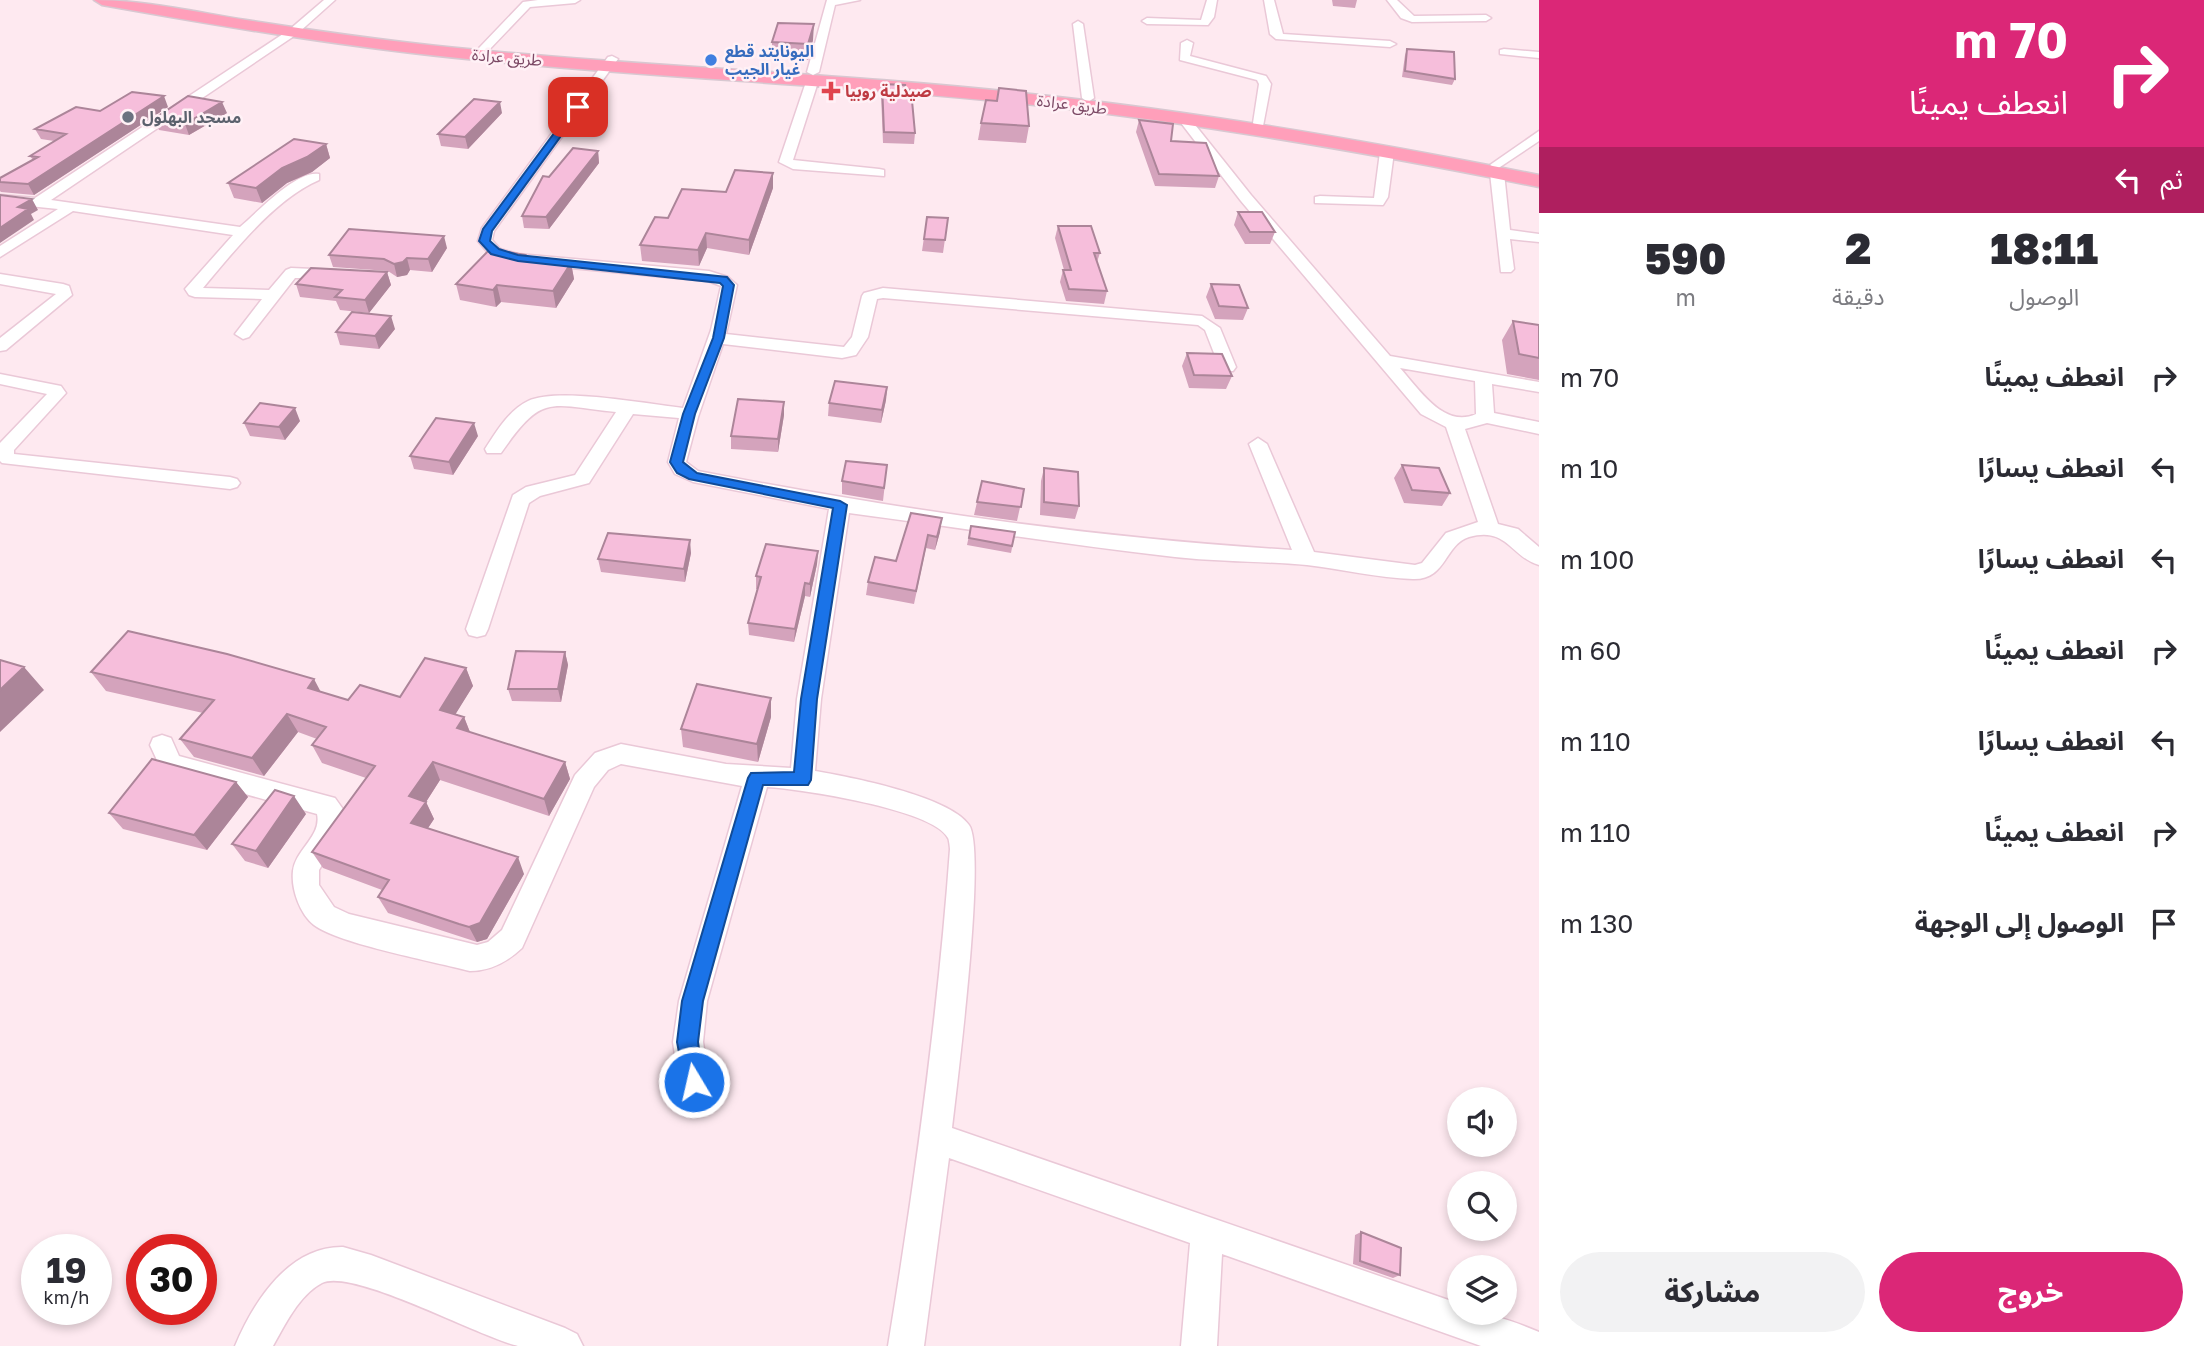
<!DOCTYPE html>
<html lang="ar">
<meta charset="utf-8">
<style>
body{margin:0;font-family:"Golos Text","Noto Sans Arabic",sans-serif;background:#f2f2f3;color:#2b2b33;direction:rtl;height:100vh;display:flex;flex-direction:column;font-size:26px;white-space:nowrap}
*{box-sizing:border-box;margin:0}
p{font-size:23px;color:#7c7c81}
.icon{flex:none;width:38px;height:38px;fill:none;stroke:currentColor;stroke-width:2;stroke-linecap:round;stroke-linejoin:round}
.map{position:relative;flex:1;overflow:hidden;direction:ltr}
.sheet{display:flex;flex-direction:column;background:#fff;width:665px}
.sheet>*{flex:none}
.top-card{background:#db2777;color:#fff;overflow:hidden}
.controls{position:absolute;left:1447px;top:1087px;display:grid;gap:14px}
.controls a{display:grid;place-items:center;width:70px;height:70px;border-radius:50%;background:#fff;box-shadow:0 4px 10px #0003;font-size:35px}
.speed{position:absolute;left:21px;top:1234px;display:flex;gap:14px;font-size:35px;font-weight:700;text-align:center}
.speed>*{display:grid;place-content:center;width:91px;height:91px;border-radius:50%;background:#fff;box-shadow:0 4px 10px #0003;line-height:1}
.speed small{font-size:18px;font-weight:400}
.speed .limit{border:10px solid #d22;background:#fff;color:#111}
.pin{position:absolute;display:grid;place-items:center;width:60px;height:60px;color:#fff;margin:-30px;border-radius:14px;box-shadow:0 4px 10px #0006}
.me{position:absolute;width:77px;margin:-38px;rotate:351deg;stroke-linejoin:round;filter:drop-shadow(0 0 5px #0008)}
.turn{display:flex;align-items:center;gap:24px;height:147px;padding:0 21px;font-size:32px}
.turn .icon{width:91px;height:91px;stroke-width:2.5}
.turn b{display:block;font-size:49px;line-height:60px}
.then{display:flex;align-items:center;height:66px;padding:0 21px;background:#0003;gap:14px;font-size:26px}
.eta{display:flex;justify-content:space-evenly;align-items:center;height:119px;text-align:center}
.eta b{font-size:42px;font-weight:800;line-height:49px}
.action{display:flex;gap:14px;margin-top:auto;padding:14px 21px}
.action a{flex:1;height:80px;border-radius:42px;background:#db2777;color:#fff;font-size:28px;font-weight:800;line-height:80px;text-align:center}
.action a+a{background:#f2f2f3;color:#2b2b33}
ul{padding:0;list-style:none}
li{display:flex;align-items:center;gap:21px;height:91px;padding:0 21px}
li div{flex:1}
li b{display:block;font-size:26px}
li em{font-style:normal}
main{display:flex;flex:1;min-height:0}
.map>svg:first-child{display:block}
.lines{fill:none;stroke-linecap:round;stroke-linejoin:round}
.street-casing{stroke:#eac8d7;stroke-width:3}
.primary-casing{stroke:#d8c8d1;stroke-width:3}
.street{fill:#fff;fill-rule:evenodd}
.primary{fill:#ff9fba;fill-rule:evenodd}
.wall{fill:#d4a3bc}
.shaded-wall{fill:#ac8599}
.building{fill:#f6bedb;stroke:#ac8599;stroke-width:2}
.route{fill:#1a73e8;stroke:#114b97;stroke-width:2}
.shop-dot{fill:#3f7fe0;stroke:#fff1f6;stroke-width:2.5}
.health-dot{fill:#e0444e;stroke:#fff1f6;stroke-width:2.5}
.worship-dot{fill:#6b7280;stroke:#fff1f6;stroke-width:2.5}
.labels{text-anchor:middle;stroke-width:5;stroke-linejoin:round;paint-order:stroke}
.far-shop-label{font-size:16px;font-weight:bold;fill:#366cbe;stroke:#fff1f6;text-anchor:start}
.far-street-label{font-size:16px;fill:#7c4965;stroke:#fff1f6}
.far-health-label{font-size:16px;font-weight:bold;fill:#be3a42;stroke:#fff1f6;text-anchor:start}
.far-worship-label{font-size:16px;font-weight:bold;fill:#5b616d;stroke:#fff1f6;text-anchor:start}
</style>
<main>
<section class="sheet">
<div class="top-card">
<div class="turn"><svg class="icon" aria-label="right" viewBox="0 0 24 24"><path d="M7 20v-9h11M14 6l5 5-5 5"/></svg><div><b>70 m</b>انعطف يمينًا</div></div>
<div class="then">ثم<svg class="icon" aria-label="left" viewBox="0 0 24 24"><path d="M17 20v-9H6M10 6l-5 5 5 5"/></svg></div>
</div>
<div class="eta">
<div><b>18:11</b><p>الوصول</p></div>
<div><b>2</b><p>دقيقة</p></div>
<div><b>590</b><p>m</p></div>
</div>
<ul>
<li><svg class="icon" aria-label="right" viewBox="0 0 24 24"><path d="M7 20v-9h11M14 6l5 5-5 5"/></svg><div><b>انعطف يمينًا</b></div><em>70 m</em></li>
<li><svg class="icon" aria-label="left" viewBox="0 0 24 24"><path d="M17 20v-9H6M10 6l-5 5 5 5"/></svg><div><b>انعطف يسارًا</b></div><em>10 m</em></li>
<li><svg class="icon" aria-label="left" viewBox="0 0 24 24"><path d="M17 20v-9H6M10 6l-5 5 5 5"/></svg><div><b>انعطف يسارًا</b></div><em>100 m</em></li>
<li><svg class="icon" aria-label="right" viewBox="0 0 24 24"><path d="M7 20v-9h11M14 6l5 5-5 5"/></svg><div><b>انعطف يمينًا</b></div><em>60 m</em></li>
<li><svg class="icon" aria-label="left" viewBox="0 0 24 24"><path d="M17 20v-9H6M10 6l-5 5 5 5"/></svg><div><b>انعطف يسارًا</b></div><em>110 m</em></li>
<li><svg class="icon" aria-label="right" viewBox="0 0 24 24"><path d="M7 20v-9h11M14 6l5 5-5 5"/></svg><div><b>انعطف يمينًا</b></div><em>110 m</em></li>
<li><svg class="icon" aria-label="arrive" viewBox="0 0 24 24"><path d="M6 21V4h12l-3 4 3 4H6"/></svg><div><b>الوصول إلى الوجهة</b></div><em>130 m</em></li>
</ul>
<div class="action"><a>خروج</a><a>مشاركة</a></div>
</section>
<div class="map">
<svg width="1539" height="1346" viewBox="0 0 1539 1346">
<rect width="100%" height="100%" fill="#fee9f0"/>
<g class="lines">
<defs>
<path id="street" d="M324 0H335L297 34 51 200 240 227C257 213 296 170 319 174V180C276 198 233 252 203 288L269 290 286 270 291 268 336 270 344 275 341 278H295L249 337 243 339 235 334 262 299 195 297 189 295 185 289 233 235 73 211 0 257V246L58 209 0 203V195L35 198 289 30Z
M538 0H580L575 3 530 7 487 52H479V48L523 2Z
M827 0H860L835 5 819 72 813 75 819 79 793 160 879 169 884 170V176L793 169 779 162 807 79 813 75 807 72Z
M1207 0H1217L1214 17 1208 25 1147 24 1142 21 1147 18 1201 20Z
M1264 0H1274L1283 34 1390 41 1396 44 1390 47 1276 39 1270 34Z
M1387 0H1397L1414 16 1486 15 1491 18 1486 21 1412 22 1401 18Z
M1078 21 1083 24 1094 98 1088 102 1082 98 1073 24Z
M1187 40 1193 43 1190 56 1266 76 1271 84 1263 126H1255L1253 123 1259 84 1257 80 1180 60 1181 43Z
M1504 49 1539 52V58L1500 54V50Z
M612 56 618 59 494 231 492 240 500 249 518 254 709 271 728 277 737 285 726 334 844 347 852 337 862 296 864 293 883 288 1202 316 1220 328 1236 367 1233 371H1221L1205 330 1198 325 883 298 877 299 868 337 856 355 842 358 723 344 698 417 686 462 698 471C894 509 1093 538 1292 550L1249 444 1258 438 1267 444 1314 552 1415 565 1422 563 1446 533 1478 522 1446 427 1421 414 1241 201 1178 119 1184 115 1188 116 1251 195 1390 356 1539 382V392L1492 384 1494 413 1539 422V434L1487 423 1465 429 1498 524 1518 529 1539 547V565C1511 557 1507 526 1469 537 1444 545 1447 580 1413 579 1378 578 1342 569 1307 565 1263 561 1219 562 1175 557 1066 545 957 527 849 513L821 699 815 771C850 777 949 796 969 825 987 850 957 1084 952 1128L1460 1304V1312C1488 1312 1513 1321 1539 1332V1346H1481L1222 1254 1217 1346H1181L1190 1243 949 1158 924 1346H888C915 1181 938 1016 950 849 950 848 949 839 948 838 933 809 800 789 767 787L707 1001 703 1042 709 1082 705 1093 694 1097 683 1093 679 1082 673 1042 679 1001 742 786 621 764 608 770 594 787 522 948C507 962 491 971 470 971 436 962 339 944 314 925 300 914 291 889 293 871 295 850 322 836 317 814L162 771 150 745 153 738 162 735 171 738 179 756 335 798 345 812 342 831 319 870V885L334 907 349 914 477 945 488 942 502 930 575 775 595 753 621 744 726 764 791 768 797 699 829 509 693 482 675 474 668 462 679 418 633 414 589 483 540 496 529 503 488 629 485 635 477 637 469 635 466 629 513 495 526 487 575 475 616 412C547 405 543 393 501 453H487L485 449C496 432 509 410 528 401 558 387 647 404 683 408L711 330 721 286 708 281 518 263 490 255 478 241 482 228 608 57ZM1400 368 1475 381 1476 414C1444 429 1419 389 1400 368Z
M1539 131V141L1497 169 1504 173 1510 230 1539 234V242L1510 239 1514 269 1511 272H1501L1490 173 1497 169 1490 165Z
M1387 148 1394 152 1388 197 1383 205 1315 203V197L1320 196 1374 198 1380 152Z
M0 274 63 284 69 286 72 295 6 350 0 351V338L56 294 0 284Z
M0 374 61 386 66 393 14 450V454L230 477 237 479 240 483 237 487 230 489 2 463 0 461V443L47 394 0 384Z
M343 1247 371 1255 565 1328 577 1334 583 1346C563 1346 538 1346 518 1346 479 1337 353 1268 322 1283 299 1295 285 1325 273 1346H235C254 1301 289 1246 343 1247Z"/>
<path id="primary" d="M94 0C145 0 195 12 246 20 323 32 401 43 478 50 666 68 853 74 1040 95 1208 113 1374 142 1539 175V187C1375 154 1210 125 1043 106 855 85 665 79 477 60 351 48 226 27 102 5Z"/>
</defs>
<use href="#street" class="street-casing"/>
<use href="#primary" class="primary-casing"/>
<use href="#street" class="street"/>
<use href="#primary" class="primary"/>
</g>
<path class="wall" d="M1332 0H1357L1355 8 1333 6Z
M813 40 808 60 772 58V42Z
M1407 49 1455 79 1452 85 1402 77 1405 55Z
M882 84 904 89 915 133 914 144 883 143 881 95Z
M168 107 34 195 1 192 0 191V178L33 160 30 156 54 141 41 139 35 129 100 111Z
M227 113 189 135 159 130 154 119Z
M502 113 468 149 441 146 438 134Z
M1139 120 1171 141 1219 176 1215 188 1155 186 1136 132Z
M981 123 1029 126 1026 143 978 140Z
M326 144 330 158 312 172 287 183 262 203 234 198 228 183Z
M598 151 599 163 549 229 524 228 522 216 549 177Z
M773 188 749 255 707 248 699 266 642 261 640 245 668 218 726 192Z
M1238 212 1275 232 1270 244H1245L1234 225Z
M927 217 948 218 943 253 922 251Z
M1058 226 1100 253 1097 262 1107 291 1104 304 1066 301 1060 282 1063 270H1064L1055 238Z
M447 248 432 272 410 270 407 275 397 277 388 271 333 267 329 255Z
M525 255 526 258 571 263 574 279 556 308 501 302 496 307 460 300 456 284Z
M387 272 391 285 369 313 340 310 336 301 300 297 296 284Z
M1211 284 1248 308 1243 320 1215 319 1206 297Z
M1513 321 1539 325V380L1507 374 1502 340Z
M395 329 379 349 340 345 336 332Z
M1187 353 1232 376 1226 389 1189 388 1182 366Z
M887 387 886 400 881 423 828 416 829 403Z
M784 415 778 452 731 449V436Z
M300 421 285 440 250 436 244 423Z
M478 436 453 475 414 469 410 456Z
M887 465 883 501 842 494V481Z
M1402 465 1450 493 1442 506 1404 503 1394 478Z
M1044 468 1079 506 1075 519 1040 515 1041 481Z
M982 481 1024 489 1017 521 974 515Z
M911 513 940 532 935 550 926 548 914 604 866 595 868 582 896 561Z
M971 526 1015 532 1011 553 967 545Z
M818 551 817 564 810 597 805 596 794 642 749 635 748 623 757 589H756V576Z
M691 553 685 582 601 572 598 559Z
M565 652 568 665 561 702 512 701 508 689Z
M466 668 473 686 455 714 464 717 470 732 565 762 570 779 549 816 440 780 426 802 434 819 428 828 524 874 487 939 477 942 388 913 378 897 382 890 323 868 312 852 366 778 322 763 312 745 317 739 298 732 264 776 194 757 180 739 203 713 106 691 91 672 321 692 348 700 400 697Z
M771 717 758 762 683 747 681 729Z
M236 782 248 797 207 850 123 829 109 813Z
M306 814 268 868 245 861 232 844Z
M1361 1232 1400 1275 1393 1278 1353 1264 1355 1235Z"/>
<path class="shaded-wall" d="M814 24 813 40 808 60V44Z
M164 96 168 107 34 195 28 184Z
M222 102 227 113 189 135 185 124Z
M500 102 502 113 468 149 465 137Z
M326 144 330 158 312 172 287 183 262 203 256 188 282 168Z
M598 151 599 163 549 229 546 217Z
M773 173V188L749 255V240Z
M32 199 38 210 31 214 34 220 0 243V228L18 207Z
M706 233 707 248 699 266 698 250Z
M444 236 447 248 432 272 428 259Z
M407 258 410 270 407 275 397 277 394 264Z
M571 263 574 279 556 308 553 291Z
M387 272 391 285 369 313 365 300Z
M497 285 501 302 496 307 493 290Z
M391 316 395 329 379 349 375 336Z
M887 387 886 400 881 423 882 410Z
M784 402V415L778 452V439Z
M295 408 300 421 285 440 279 427Z
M474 423 478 436 453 475 449 462Z
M942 518 940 532 935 550 937 537Z
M690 540 691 553 685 582 684 569Z
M818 551 817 564 810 597V584Z
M805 583V596L794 642 795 629Z
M565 652 568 665 561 702 558 689Z
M24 667 44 690 0 732V690Z
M466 668 473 686 447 728 440 710Z
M314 679 324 698 308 688Z
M771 698V717L758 762 757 744Z
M287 714 298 732 264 776 252 758Z
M464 717 471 735 457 728Z
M433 762 440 780 426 802 434 819 420 840 411 823 409 796Z
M565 762 570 779 549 816 544 799Z
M236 782 248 797 207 850 194 835Z
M294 796 306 814 268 868 256 851Z
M518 857 524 874 487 939 477 942 469 927Z"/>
<path class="building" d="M778 23 814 24 808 44 772 42Z
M1407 49 1454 52 1455 79 1405 71Z
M882 84 905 85 904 89 911 90 915 133 884 132Z
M999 88 1026 91 1029 126 981 123 986 100 997 101Z
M132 92 164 96 28 184 0 182V178L38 157 30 156 66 134 35 129 76 107 100 111Z
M188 96 222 102 185 124 154 119Z
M474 99 500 102 465 137 438 134Z
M1139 120 1173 124 1171 141 1206 143 1219 176 1159 174Z
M294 139 326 144 307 157 282 168 256 188 228 183Z
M573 148 598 151 546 217 522 216 543 176 549 177Z
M735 170 773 173 749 240 706 233 698 250 640 245 655 217 668 218 682 189 726 192Z
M0 195 32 199 18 207 28 209 0 228Z
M1238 212H1262L1275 232H1250Z
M927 217 948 218 945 240 924 239Z
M1058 226H1091L1100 253H1094L1107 291 1069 289 1063 270H1071Z
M349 229 444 236 428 259 407 258 403 262 394 264 384 259 329 255Z
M490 249 525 255 522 258 571 263 553 291 497 285 493 290 456 284Z
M311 268 387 272 365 300 335 297 342 290 296 284Z
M1211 284 1239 285 1248 308 1219 306Z
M352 312 391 316 375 336 336 332Z
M1513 321 1539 325V358L1519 354Z
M1187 353 1222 354 1232 376 1194 375Z
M835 381 887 387 882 410 829 403Z
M738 399 784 402 778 439 731 436Z
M260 403 295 408 279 427 244 423Z
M436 418 474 423 449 462 410 456Z
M846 461 887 465 884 488 842 481Z
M1402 465 1439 468 1450 493 1412 490Z
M1044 468 1078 472 1079 506 1044 502Z
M982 481 1024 489 1021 507 977 502Z
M911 513 942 518 937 537 928 535 916 591 868 582 875 557 896 561Z
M971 526 1015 532 1012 546 969 538Z
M608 533 690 540 684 569 598 559Z
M766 544 818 551 810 584 805 583 795 629 748 623 761 577 756 576Z
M128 631 227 654 314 679 308 688 348 700 360 685 400 697 425 658 466 668 440 710 464 717 457 728 565 762 544 799 433 762 409 796 426 802 411 823 518 857 480 923 469 927 459 924 378 897 389 880 312 852 375 766 312 745 326 727 287 714 252 758 180 739 214 700 91 672Z
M516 651 565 652 558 689H508Z
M0 660 24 667 0 690Z
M697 684 771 698 757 744 681 729Z
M152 759 236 782 194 835 109 813Z
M275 790 294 796 256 851 232 844Z
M1361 1232 1401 1248 1400 1275 1360 1261Z"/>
<path class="route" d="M575 105 582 107 492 231 490 241 499 249 518 255 727 277 734 285 724 338 695 414 683 462 697 473 840 501 847 505 817 699 811 780 808 785H763L703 1001 698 1042 704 1082 701 1089 694 1092 686 1089 677 1042 682 1001 748 778 751 773 794 772 801 699 833 508 689 479 677 473 670 462 683 414 713 338 723 286 720 283 518 261 491 254 479 241 483 229Z"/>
<circle class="shop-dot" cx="711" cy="60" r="7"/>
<path class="health-dot" d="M827.5 80.5h7v7h7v7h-7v7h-7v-7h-7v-7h7z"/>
<circle class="worship-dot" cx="128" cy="117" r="7"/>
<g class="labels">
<g class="far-shop-label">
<text x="725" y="57">اليونايتد قطع<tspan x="725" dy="18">غيار الجيب</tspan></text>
</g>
<g class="far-street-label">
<text transform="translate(507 57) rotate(5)" y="6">طريق عرادة</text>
<text transform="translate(1072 104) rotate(7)" y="6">طريق عرادة</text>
</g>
<g class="far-health-label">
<text x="845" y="97">صيدلية روبيا</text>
</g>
<g class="far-worship-label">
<text x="142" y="123">مسجد البهلول</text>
</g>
</g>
</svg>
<div class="controls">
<a><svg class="icon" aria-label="sound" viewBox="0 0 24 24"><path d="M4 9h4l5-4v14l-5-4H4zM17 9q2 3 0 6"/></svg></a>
<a><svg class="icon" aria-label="search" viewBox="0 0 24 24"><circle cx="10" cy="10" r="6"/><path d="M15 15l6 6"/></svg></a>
<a><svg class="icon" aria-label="layers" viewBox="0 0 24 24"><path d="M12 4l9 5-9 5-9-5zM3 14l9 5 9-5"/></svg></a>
</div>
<div class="speed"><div>19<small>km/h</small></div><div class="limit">30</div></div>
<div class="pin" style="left:578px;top:107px;background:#d93025"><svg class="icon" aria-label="arrive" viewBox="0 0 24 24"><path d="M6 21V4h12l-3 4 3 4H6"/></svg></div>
<svg class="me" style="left:694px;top:1082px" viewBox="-20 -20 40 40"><circle r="17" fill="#1a73e8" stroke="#fff" stroke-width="3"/><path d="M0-11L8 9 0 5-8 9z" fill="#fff"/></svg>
</div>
</main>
